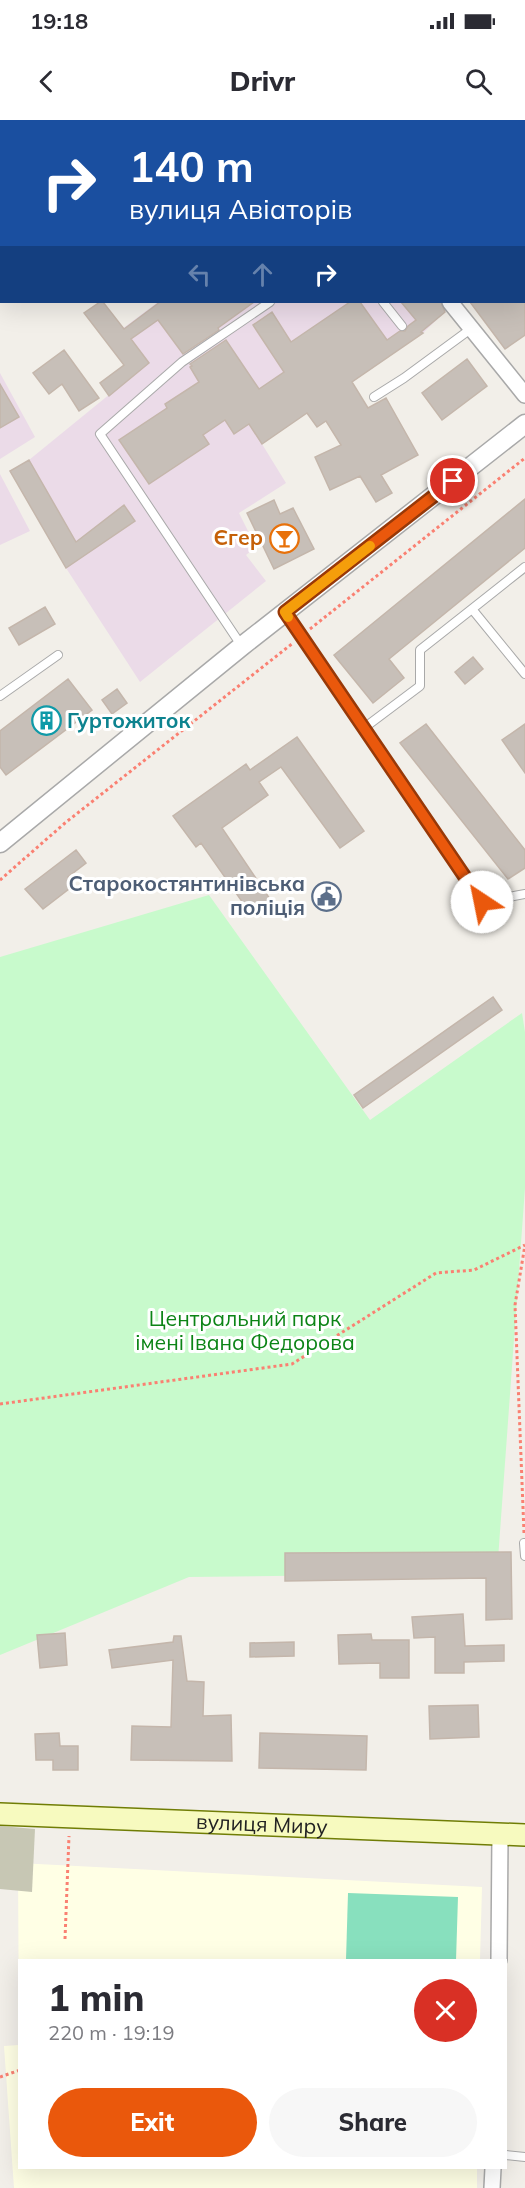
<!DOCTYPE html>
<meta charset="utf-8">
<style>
body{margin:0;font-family:Mulish,sans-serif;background:#f7f7f7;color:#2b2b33;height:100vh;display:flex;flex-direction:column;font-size:22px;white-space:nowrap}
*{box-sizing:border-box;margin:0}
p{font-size:20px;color:#7c7c81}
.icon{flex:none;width:33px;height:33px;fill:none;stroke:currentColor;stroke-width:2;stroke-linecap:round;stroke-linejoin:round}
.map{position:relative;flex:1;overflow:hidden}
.sheet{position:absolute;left:18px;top:1839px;width:489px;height:210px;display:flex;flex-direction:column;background:#fff;border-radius:0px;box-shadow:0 6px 24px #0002}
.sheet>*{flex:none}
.top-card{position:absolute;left:0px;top:0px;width:525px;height:183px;box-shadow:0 6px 24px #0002;background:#1a4fa0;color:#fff;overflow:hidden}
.pin{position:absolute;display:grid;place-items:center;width:51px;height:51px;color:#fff;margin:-26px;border:3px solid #fff;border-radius:50%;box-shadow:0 2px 6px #0007}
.me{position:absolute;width:66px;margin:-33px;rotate:326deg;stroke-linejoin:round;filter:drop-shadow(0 0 4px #0008)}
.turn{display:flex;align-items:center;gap:21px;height:126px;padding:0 30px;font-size:27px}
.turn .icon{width:78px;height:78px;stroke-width:2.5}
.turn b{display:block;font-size:42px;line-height:51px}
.lanes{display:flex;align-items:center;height:57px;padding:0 30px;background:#0003;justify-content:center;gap:30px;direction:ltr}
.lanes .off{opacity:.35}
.round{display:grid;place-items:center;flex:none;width:63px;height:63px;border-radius:32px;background:#f7f7f7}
.overview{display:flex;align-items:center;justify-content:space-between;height:102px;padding:0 30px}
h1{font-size:36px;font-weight:800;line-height:45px}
.primary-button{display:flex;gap:12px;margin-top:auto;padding:12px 30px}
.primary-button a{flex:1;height:69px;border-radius:36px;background:#ea580c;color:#fff;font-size:24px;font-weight:800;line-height:69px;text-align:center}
.primary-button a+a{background:#f7f7f7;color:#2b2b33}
.status{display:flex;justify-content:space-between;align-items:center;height:42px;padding:0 30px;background:#fff;direction:ltr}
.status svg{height:16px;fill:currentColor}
header{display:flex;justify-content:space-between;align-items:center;height:78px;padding:0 30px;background:#fff;font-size:27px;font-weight:800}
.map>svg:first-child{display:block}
.industrial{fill:#ebdbe8}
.education{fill:#ffffe5}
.construction{fill:#c7c7b4}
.park{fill:#c8facc}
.pitch{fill:#88e0be}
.building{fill:#c7bfb8;stroke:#c4b6ab;stroke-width:1.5}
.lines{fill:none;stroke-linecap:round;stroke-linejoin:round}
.service-casing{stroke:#a9a9a9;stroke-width:10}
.minor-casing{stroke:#a9a9a9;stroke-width:18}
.tertiary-casing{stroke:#a9a9a9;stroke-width:21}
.secondary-casing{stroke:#707d05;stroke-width:24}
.path{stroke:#fa8072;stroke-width:3;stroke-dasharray:3 3;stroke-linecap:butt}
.service{stroke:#fff;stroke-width:8}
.minor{stroke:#fff;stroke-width:15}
.tertiary{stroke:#fff;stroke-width:18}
.secondary{stroke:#f7fabf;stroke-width:21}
.route-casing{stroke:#983908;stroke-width:15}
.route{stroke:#ea580c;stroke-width:10}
.slow{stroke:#f59e0b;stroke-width:10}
.labels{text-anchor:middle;stroke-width:6;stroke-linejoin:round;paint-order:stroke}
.food-label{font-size:21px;font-weight:bold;fill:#c56008;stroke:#fff;text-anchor:end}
.culture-label{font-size:21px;font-weight:bold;fill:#0d838f;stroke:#fff;text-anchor:start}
.service-label{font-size:21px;font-weight:bold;fill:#4e5e75;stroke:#fff;text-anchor:end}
.park-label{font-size:21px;fill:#0c8416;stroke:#fff}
.street-label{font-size:21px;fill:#222;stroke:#fff}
</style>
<div class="status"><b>19:18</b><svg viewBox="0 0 49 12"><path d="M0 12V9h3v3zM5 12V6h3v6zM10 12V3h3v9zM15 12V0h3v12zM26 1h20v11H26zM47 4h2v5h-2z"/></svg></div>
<header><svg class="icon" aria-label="back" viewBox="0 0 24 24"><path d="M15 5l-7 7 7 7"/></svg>Drivr<svg class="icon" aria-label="search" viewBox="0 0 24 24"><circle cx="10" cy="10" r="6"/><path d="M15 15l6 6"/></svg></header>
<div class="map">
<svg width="525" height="2068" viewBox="0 0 525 2068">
<rect width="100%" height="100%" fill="#f2efe9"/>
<path class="industrial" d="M158 182H442L448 189 423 213 332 276 342 290 317 307 306 293 262 324 286 363 239 393 256 427 246 435 266 461 140 562 66 448 10 351 29 340 132 256 106 221Z
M0 253 35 317 0 339Z
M0 354 30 411 0 425Z"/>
<path class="education" d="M18 1743 482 1767 480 1840H20V2048H477V2068H14L4 1926 19 1925Z"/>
<path class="construction" d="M0 1706 35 1709 32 1772 0 1769Z"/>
<path class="park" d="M209 775 370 1000 522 893 525 912V1068L497 1453 189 1457 0 1535V837Z"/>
<path class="pitch" d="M348 1773 458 1777 456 1840H346Z"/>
<path class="building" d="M100 182H103L124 209 160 182H254L218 208 219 210 183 234 158 200 131 219 149 243 109 276 100 263 124 245 84 193Z
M350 182H360L387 220 400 211H405L408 206 416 200 401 182H441L445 192 421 212 423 213 352 262 368 288 386 278 418 335 381 355 392 373 376 382 360 356 330 370 315 337 341 325 326 301 317 307 307 293 262 324 249 304 234 314 225 300 203 315 209 324 149 364 119 320 167 288 165 284 199 262 190 247 192 246 190 244 226 220 259 269 284 252 253 205 272 192 291 222Z
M470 182H525V215L505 229Z
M64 230 99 278 79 291 62 264 49 274 33 253Z
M467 239 487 266 442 300 422 273Z
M0 264 19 297 0 308Z
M29 340 76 422 124 385 135 401 66 448 10 351Z
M525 379V428L389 539 404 558 373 583 334 535Z
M274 380 280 394 293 388 314 429 274 449 247 393Z
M45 487 55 504 19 525 9 508Z
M473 537 483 549 465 564 455 552Z
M68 559 92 590 6 655 0 647V611Z
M117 569 127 583 112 594 102 580Z
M426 604 525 730V748L508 759 400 623Z
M525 604V653L502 620Z
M297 617 364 711 340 728 281 647 259 662 268 675 222 708 270 779 250 793 201 723 196 727 173 696 246 644 250 650Z
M76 730 86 743 68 757 74 765 43 789 25 769Z
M493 877 502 890 363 988 354 975Z
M511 1432 512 1499 486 1500V1458L285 1461V1433Z
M463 1494 465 1526 504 1525V1541L464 1542V1553H435V1517L414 1518 412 1497Z
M65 1513 67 1545 40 1548 37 1515Z
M371 1514 372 1520H409V1558H380V1543L339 1544 338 1515Z
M174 1516H181L187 1561 204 1562 203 1596 231 1595 232 1641 131 1640 132 1606 171 1607 173 1540 112 1548 109 1530 173 1522Z
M294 1522V1536L250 1537V1523Z
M478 1585 479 1617 430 1619 429 1586Z
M59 1613 60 1626H78V1650H53V1640H36L35 1614Z
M260 1613 367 1616 366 1650 259 1648Z"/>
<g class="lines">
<defs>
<path id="service" d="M0 71 2 72
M383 182 402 206
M374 277 404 258 472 208
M525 447 472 489 525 554
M285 492 482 782 525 774
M241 525 100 314 182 242 270 182
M0 576 58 535
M364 608 420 566V530L472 489
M524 1423 525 1436
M506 2035 525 2037"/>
<path id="minor" d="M308 0 309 2
M450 182 525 275
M499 1840 500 1715
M492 2068 493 2048"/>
<path id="tertiary" d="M0 723 242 526 525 304"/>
<g id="secondary">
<path id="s1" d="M0 1694 525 1715"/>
</g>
</defs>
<use href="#service" class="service-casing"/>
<use href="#minor" class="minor-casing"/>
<use href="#tertiary" class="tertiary-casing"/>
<use href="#secondary" class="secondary-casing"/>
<path class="path" d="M310 509 525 338
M0 760 65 703 293 523
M0 1284 292 1244 436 1153 474 1150 525 1125
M524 1413 515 1185 525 1125
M65 1819 69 1716
M0 1957 20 1950"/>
<use href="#service" class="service"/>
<use href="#minor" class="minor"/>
<use href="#tertiary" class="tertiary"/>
<use href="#secondary" class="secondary"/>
</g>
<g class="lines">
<defs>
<path id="route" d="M453 361 285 492 482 782"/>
</defs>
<use href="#route" class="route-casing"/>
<use href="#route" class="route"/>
<path class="slow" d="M288 497 285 492 370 426"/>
</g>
<defs>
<symbol id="bar-ring" viewBox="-11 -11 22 22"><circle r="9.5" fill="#fff" stroke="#e8710a" stroke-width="1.5"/><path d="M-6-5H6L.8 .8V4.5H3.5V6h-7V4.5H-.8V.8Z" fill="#e8710a"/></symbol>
<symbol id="building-ring" viewBox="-11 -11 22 22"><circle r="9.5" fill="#fff" stroke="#0f9aa8" stroke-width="1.5"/><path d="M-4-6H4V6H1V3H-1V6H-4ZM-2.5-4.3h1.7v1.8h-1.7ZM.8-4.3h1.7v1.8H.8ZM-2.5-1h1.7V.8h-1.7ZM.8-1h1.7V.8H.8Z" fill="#0f9aa8"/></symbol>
<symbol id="civic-ring" viewBox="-11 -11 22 22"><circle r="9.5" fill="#fff" stroke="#5c6f8a" stroke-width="1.5"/><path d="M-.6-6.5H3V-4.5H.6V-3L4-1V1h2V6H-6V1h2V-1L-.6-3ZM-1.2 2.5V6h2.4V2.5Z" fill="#5c6f8a"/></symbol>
</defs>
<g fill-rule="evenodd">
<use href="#bar-ring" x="268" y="402" width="33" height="33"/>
<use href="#building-ring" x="30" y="584" width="33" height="33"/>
<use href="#civic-ring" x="310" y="760" width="33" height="33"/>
</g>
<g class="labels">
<g class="food-label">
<text x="263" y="425">Єгер</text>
</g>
<g class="culture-label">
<text x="67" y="608">Гуртожиток</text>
</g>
<g class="service-label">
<text x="305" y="771">Старокостянтинівська<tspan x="305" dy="24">поліція</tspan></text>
</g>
<g class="park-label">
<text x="245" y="1206">Центральний парк<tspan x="245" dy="24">імені Івана Федорова</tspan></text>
</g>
<g class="street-label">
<text dy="7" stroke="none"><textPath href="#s1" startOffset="262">вулиця Миру</textPath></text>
</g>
</g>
</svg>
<div class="pin" style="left:453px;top:361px;background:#d93025"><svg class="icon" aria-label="arrive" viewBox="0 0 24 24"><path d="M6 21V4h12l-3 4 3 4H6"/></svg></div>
<svg class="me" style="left:482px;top:782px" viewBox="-20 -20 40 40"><circle r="19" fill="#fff"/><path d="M0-13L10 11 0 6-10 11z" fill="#ea580c"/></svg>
<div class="top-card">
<div class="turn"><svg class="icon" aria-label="right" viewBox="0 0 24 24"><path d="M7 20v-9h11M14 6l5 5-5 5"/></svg><div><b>140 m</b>вулиця Авіаторів</div></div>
<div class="lanes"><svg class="icon off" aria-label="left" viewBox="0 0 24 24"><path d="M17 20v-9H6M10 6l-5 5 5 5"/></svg><svg class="icon off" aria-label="ahead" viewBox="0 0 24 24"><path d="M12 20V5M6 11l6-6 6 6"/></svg><svg class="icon" aria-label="right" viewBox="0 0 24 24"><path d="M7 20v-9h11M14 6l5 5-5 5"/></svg></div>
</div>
<section class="sheet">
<div class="overview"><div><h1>1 min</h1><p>220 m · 19:19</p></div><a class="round" style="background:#d93025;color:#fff"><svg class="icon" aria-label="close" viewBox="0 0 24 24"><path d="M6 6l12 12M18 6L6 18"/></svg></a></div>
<div class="primary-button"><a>Exit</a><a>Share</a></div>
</section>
</div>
